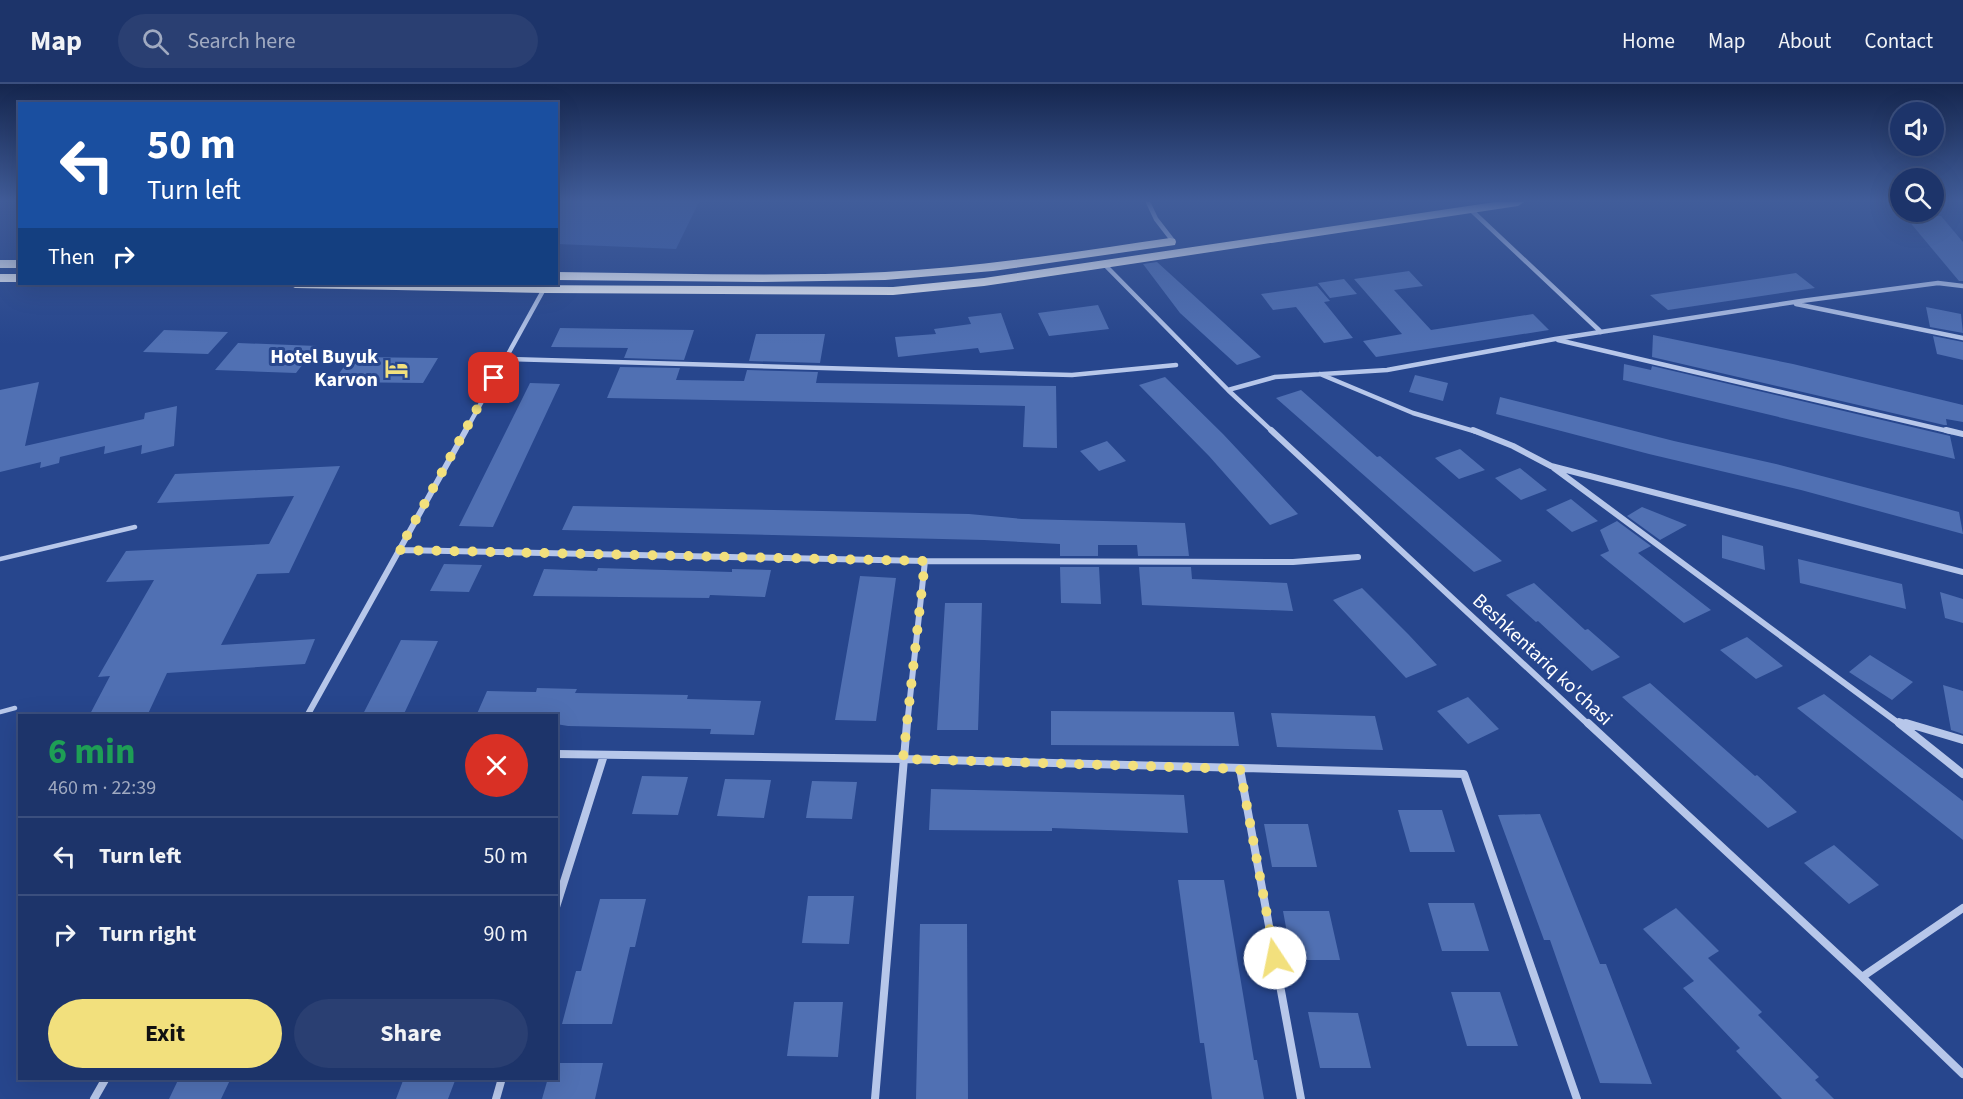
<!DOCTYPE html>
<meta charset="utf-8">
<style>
body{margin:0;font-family:"Source Sans 3",sans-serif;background:#2a3f72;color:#f1f3f6;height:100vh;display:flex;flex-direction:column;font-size:22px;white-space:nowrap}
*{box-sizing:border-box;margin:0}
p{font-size:20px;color:#a0aac1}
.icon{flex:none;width:33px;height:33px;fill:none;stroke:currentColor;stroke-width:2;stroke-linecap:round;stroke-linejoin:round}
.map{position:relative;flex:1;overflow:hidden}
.details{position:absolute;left:18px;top:630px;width:540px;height:366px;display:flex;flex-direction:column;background:#1d346a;border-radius:0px;box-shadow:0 6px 24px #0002,0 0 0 2px #3b4f7e}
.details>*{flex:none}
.guide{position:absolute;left:18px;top:18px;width:540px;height:183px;border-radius:0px;box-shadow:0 6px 24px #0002,0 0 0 2px #3b4f7e;background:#1a4fa0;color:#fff;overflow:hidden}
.controls{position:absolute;left:1890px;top:18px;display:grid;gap:12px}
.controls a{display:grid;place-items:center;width:54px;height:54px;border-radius:50%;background:#1d346a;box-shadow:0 6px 24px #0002,0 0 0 2px #3b4f7e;font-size:30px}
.pin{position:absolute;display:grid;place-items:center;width:51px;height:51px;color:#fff;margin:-26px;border-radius:12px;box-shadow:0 3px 9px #0006}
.me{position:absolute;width:66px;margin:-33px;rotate:349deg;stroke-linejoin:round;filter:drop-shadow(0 0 4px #0008)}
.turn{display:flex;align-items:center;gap:21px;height:126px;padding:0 30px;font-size:27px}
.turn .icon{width:78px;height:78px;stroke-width:2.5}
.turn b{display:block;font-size:42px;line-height:51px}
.then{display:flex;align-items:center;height:57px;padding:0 30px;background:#0003;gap:12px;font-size:22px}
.round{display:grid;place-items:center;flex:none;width:63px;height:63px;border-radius:32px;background:#2a3f72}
.head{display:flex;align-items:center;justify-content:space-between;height:102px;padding:0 30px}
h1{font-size:36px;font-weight:700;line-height:45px;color:#1e9e55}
.primary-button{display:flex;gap:12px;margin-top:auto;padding:12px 30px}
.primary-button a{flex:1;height:69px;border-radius:36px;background:#f2e07d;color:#111;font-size:24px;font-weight:700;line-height:69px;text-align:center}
.primary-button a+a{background:#2a3f72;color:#f1f3f6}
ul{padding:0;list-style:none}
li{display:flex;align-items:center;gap:18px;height:78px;padding:0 30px;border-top:2px solid #3b4f7e}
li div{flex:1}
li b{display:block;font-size:22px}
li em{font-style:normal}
header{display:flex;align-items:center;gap:36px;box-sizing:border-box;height:84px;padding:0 30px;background:#1d346a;border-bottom:2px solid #3b4f7e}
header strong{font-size:28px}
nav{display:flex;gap:33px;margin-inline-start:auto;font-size:21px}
.search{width:420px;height:54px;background:#2a3f72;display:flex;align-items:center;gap:15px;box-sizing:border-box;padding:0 21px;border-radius:33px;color:#a0aac1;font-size:22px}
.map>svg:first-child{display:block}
.green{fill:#3c5fa9}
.building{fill:#5070b3}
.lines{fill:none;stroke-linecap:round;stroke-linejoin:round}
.lane{stroke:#b7c7ea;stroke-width:4.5}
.street-far2{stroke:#b7c7ea;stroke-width:4.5}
.street-far1{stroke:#b7c7ea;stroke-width:6}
.street{stroke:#b7c7ea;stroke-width:8}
.highway{fill:#fff;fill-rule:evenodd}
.route{stroke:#f2e07d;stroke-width:10;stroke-dasharray:0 18}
.labels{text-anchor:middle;stroke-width:6;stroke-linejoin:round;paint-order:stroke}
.poi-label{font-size:20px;font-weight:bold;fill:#fff;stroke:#27468d;text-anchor:end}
.street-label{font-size:20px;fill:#fff;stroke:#27468d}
</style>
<header>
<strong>Map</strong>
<div class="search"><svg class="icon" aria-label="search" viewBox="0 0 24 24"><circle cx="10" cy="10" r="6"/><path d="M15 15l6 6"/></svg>Search here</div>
<nav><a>Home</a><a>Map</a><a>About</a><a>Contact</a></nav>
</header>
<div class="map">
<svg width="1963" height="1015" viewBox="0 0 1963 1015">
<rect width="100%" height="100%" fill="#27468d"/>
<path class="green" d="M557 118H699L676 165 557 160Z"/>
<path class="building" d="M1903 130 1941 132 1963 158V197H1959Z
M1157 178 1223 238 1261 273 1237 281 1180 229 1143 180Z
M1409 187 1423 202 1394 206 1431 246 1533 230 1549 246 1376 273 1363 257 1402 250 1354 195Z
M1796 189 1815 204 1668 226 1650 211Z
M1344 195 1357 210 1330 214 1318 199Z
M1317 202 1330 217 1324 218 1353 254 1324 259 1296 223 1273 226 1261 210Z
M1098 221 1109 245 1049 252 1038 229Z
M1926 223 1961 230 1963 249 1930 243Z
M1001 229 1014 265 980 269 978 264 898 273 895 253 936 250 934 245 971 240 968 233Z
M560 244 624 245 694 246 684 276 624 274 628 264 551 263Z
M164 246 228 248 208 270 143 268Z
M756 250H825L820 279 749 277Z
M1653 251 1793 280 1963 321V338L1946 335 1947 341H1944L1652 273Z
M1933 252 1963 258V276L1937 270Z
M238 259 317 262 296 289 215 286Z
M351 273 438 274 423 299 333 298Z
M1624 280 1651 286 1652 282 1950 352 1955 375 1623 296Z
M620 283 680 284 676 296 744 297 747 286 818 288 816 299 1056 302 1057 364 1023 363 1025 322 607 314Z
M1415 291 1448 299 1443 317 1409 308Z
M1165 293 1223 350 1298 430 1270 441 1209 372 1139 301Z
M39 298 25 362 144 335 145 329 177 322 174 362 141 370 142 361 104 370 105 362 60 373 59 379 40 384 41 378 0 388V306Z
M530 299 560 300 493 443 459 442Z
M1301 306 1377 373 1380 372 1502 477 1474 488 1276 314Z
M1500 313 1674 357 1776 380 1959 428 1963 450 1801 406 1649 370 1496 330Z
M1107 357 1126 377 1099 387 1080 367Z
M1460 365 1485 386 1459 395 1435 374Z
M340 382 289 489 257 490 221 561 315 555 305 580 167 589 147 632H89L110 592 98 593 154 496 106 498 126 467 269 460 294 412 157 419 175 390Z
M1520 384 1547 406 1521 416 1495 394Z
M1571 415 1598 437 1572 448 1546 426Z
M573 422 969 430 1022 435 1185 439 1189 472H1138L1137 461H1098V472H1060V460L984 456 562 446Z
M1642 423 1687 441 1660 456 1627 432Z
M1617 437 1651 462 1638 469 1711 526 1684 539 1600 471 1609 467 1600 446Z
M1722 451 1763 462 1765 486 1722 474Z
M1798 475 1902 500 1906 525 1800 499Z
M444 480 482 481 469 508 430 507Z
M1060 483H1099L1101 520 1061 519Z
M1139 483H1191L1192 495 1287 499 1293 527 1142 521Z
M598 484 732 488V485L771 486 765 513 710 511 709 514 533 512 544 485 597 487Z
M860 492 896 494 876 637 835 636Z
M1534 499 1585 546 1588 545 1620 573 1592 587 1538 537 1536 538 1506 511Z
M1362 504 1409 551 1437 581 1406 594 1333 516Z
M1940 508 1963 515V539L1945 534Z
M945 519H982L978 646H937Z
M1747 553 1783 582 1756 595 1720 566Z
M401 556 438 557 403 632H362Z
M1870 571 1913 598 1892 616 1849 588Z
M1650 599 1755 692 1757 691 1797 728 1768 744 1622 613Z
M1943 601 1963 607V650L1951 646Z
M537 604 577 605 575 609 688 611 687 615 761 617 754 651 710 650 711 645 568 642 556 640V632H476L487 607 536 608Z
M1824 610 1963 717V756L1797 624Z
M1468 613 1499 645 1468 660 1437 627Z
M1051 627 1234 628 1239 662 1051 661Z
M1271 629 1375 632 1383 666 1277 663Z
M642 692 688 693 678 731 632 730Z
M725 695 771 696 764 734 717 732Z
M812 697 857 698 852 735 806 734Z
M931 705 1184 711 1188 749 1052 744V747L929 746Z
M1398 726H1442L1455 768H1410Z
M1540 730 1600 880H1606L1652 1000 1600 999 1550 856H1544L1498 731Z
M1264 740H1308L1317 783H1272Z
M1834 761 1879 801 1849 820 1804 779Z
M1178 796H1224L1254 976H1257L1264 1015H1212L1204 959H1200Z
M808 812H854L849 860 802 859Z
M600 815H646L635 863H630L612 940H562L576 887H581Z
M1428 819H1474L1489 867H1442Z
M1676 824 1719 867 1708 874 1762 928 1758 931 1819 993 1815 996 1834 1015H1782L1736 967 1740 964 1683 904 1694 897 1643 845Z
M1283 827H1329L1340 876H1292Z
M920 840H967L968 1015H916Z
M1451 908H1500L1518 962H1467Z
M794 918H843L838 973 787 972Z
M1308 928 1358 929 1371 984H1320Z
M556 979H603L595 1015H542L548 994H556Z
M179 994H231L221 1015H169Z
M404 994H456L448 1015H396Z"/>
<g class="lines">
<path class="lane" d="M0 475 135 443
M0 628 15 624"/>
<path class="street-far2" d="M1148 118 1156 135 1173 157
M1470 125 1601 248
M1105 181 1228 306 1273 348
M1796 220 1963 254
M1558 256 1952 348
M505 275 1072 291 1176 281
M1320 290 1413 329 1477 348
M1228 306 1275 293 1387 286 1555 255 1801 217 1938 199 1963 202
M465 348 544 205"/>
<path class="street-far1" d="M1271 346 1589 641
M1473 346 1513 362 1551 382 1963 488
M1946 346 1963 350
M1554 384 1901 641
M399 466 925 477 1293 478 1358 473
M307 632 466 346
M1899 637 1911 641
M907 641 925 477"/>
<path class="street" d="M1588 639 1862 893 1963 990
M1899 639 1963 690
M1906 639 1963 656
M556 670 903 675 1464 690 1577 1015
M1240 685 1301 1015
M556 823 604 671
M1862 893 1963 824
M94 1015 106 994
M496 1015 502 994
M875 1015 907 639"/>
<path class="highway" d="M1495 118H1524L1518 122 984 202 893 211 544 209 295 204 288 200 893 203 984 194Z
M1170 154 1175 155 1176 158 1175 161 993 187 885 196 762 198 556 196V188C666 189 776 193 885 188 980 183 1075 168 1170 154Z
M0 176H20V184H0Z
M0 190H20V198H0Z"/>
</g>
<linearGradient id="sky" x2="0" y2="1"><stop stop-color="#15264e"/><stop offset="0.45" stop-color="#415d9a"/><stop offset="1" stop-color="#415d9a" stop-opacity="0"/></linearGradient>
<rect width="1963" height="260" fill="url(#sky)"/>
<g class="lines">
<path class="route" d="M494 294 399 466 925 477 903 675 1240 685 1275 874"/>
</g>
<defs>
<symbol id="hotel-bare" viewBox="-9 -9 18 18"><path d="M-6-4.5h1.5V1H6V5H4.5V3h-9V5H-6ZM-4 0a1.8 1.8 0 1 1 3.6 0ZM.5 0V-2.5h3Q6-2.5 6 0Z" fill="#f2e07d" stroke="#27468d" stroke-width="2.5" paint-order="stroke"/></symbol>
</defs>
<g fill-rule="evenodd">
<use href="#hotel-bare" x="380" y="268" width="33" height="33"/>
</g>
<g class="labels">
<g class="poi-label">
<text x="378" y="279">Hotel Buyuk<tspan x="378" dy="23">Karvon</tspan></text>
</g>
<g class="street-label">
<text transform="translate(1543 575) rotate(43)" y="7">Beshkentariq ko'chasi</text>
</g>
</g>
</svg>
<div class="controls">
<a><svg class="icon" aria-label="sound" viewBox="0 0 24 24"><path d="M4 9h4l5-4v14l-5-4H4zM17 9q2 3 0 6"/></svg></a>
<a><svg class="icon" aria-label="search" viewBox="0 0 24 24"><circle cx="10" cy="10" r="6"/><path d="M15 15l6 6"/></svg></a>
</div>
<div class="pin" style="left:494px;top:294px;background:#d93025"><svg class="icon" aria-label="arrive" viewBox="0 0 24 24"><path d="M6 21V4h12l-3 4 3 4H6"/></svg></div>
<svg class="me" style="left:1275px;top:874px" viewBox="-20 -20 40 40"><circle r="19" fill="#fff"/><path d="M0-13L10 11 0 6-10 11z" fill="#f2e07d"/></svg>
<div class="guide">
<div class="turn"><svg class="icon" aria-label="left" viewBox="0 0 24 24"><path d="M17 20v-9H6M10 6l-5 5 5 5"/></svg><div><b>50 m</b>Turn left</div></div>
<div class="then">Then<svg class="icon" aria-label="right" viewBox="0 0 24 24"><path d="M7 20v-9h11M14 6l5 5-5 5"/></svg></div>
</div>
<section class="details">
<div class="head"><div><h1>6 min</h1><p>460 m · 22:39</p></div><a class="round" style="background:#d93025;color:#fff"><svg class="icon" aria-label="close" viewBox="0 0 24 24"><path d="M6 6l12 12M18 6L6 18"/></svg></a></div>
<ul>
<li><svg class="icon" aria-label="left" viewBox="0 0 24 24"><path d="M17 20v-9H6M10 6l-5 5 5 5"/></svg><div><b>Turn left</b></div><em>50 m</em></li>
<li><svg class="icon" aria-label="right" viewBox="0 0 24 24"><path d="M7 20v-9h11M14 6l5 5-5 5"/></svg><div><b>Turn right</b></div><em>90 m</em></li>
</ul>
<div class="primary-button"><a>Exit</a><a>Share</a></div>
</section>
</div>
